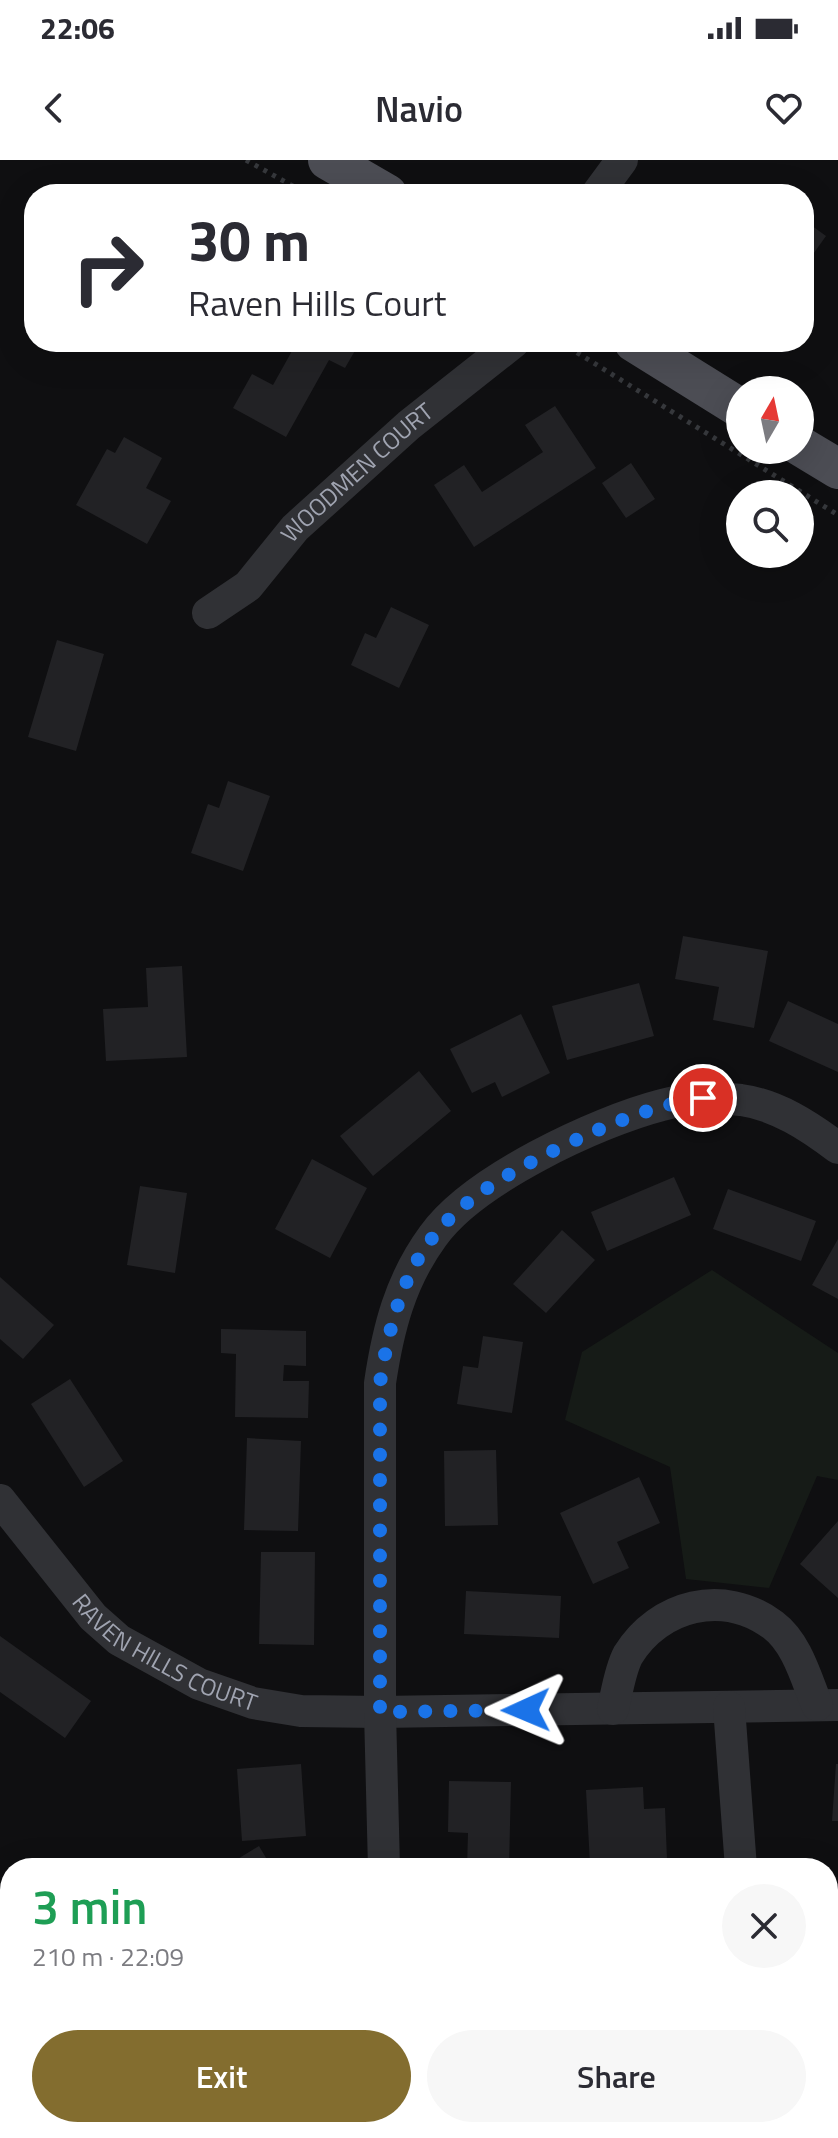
<!DOCTYPE html>
<meta charset="utf-8">
<style>
body{margin:0;font-family:"Titillium Web",sans-serif;background:#f7f7f7;color:#2b2b33;height:100vh;display:flex;flex-direction:column;font-size:30px;white-space:nowrap}
*{box-sizing:border-box;margin:0}
p{font-size:26px;color:#7c7c81}
.icon{flex:none;width:44px;height:44px;fill:none;stroke:currentColor;stroke-width:2;stroke-linecap:round;stroke-linejoin:round}
.map{position:relative;flex:1;overflow:hidden}
.side{position:absolute;left:0px;top:1698px;width:838px;height:280px;display:flex;flex-direction:column;background:#fff;border-radius:32px 32px 0 0;box-shadow:0 8px 32px #0002}
.side>*{flex:none}
.top-card{position:absolute;left:24px;top:24px;width:790px;height:168px;border-radius:32px;box-shadow:0 8px 32px #0002;background:#fff;color:#2b2b33;overflow:hidden}
.needle{width:52px;rotate:9deg}
.fabs{position:absolute;left:726px;top:216px;display:grid;gap:16px}
.fabs a{display:grid;place-items:center;width:88px;height:88px;border-radius:50%;background:#fff;box-shadow:0 8px 32px #0002;font-size:40px}
.pin{position:absolute;display:grid;place-items:center;width:68px;height:68px;color:#fff;margin:-34px;border:4px solid #fff;border-radius:50%;box-shadow:0 2px 8px #0007}
.me{position:absolute;width:88px;margin:-44px;rotate:269deg;stroke-linejoin:round;filter:drop-shadow(0 0 6px #0008)}
.turn{display:flex;align-items:center;gap:28px;height:168px;padding:0 32px;font-size:36px}
.turn .icon{width:104px;height:104px;stroke-width:2.5}
.turn b{display:block;font-size:56px;line-height:68px}
.round{display:grid;place-items:center;flex:none;width:84px;height:84px;border-radius:42px;background:#f7f7f7}
.headline{display:flex;align-items:center;justify-content:space-between;height:136px;padding:0 32px}
h1{font-size:48px;font-weight:600;line-height:60px;color:#1e9e55}
.primary-button{display:flex;gap:16px;margin-top:auto;padding:16px 32px}
.primary-button a{flex:1;height:92px;border-radius:48px;background:#836d2f;color:#fff;font-size:32px;font-weight:600;line-height:92px;text-align:center}
.primary-button a+a{background:#f7f7f7;color:#2b2b33}
.status{display:flex;justify-content:space-between;align-items:center;height:56px;padding:0 40px;background:#fff;direction:ltr}
.status svg{height:22px;fill:currentColor}
header{display:flex;justify-content:space-between;align-items:center;height:104px;padding:0 32px;background:#fff;font-size:36px;font-weight:600}
.map>svg:first-child{display:block}
.green{fill:#161b17}
.building{fill:#222225}
.lines{fill:none;stroke-linecap:round;stroke-linejoin:round}
.path{stroke:#36383c;stroke-width:5;stroke-dasharray:4 6;stroke-linecap:butt}
.minor{stroke:#303135;stroke-width:32}
.major{stroke:#4c4d54;stroke-width:40}
.route{stroke:#1a73e8;stroke-width:14;stroke-dasharray:0 25.2}
.labels{text-anchor:middle;stroke-width:8;stroke-linejoin:round;paint-order:stroke}
.street-label{font-size:24px;fill:#a0a4b1;stroke:#0a0a0b}
</style>
<div class="status"><b>22:06</b><svg viewBox="0 0 49 12"><path d="M0 12V9h3v3zM5 12V6h3v6zM10 12V3h3v9zM15 12V0h3v12zM26 1h20v11H26zM47 4h2v5h-2z"/></svg></div>
<header><svg class="icon" aria-label="back" viewBox="0 0 24 24"><path d="M15 5l-7 7 7 7"/></svg>Navio<svg class="icon" aria-label="heart" viewBox="0 0 24 24"><path d="M12 20l-8-8c-3-5 5-10 8-4 3-6 11-1 8 4z"/></svg></header>
<div class="map">
<svg width="838" height="1978" viewBox="0 0 838 1978">
<rect width="100%" height="100%" fill="#0f0f11"/>
<path class="green" d="M712 1110 838 1193V1320L817 1316 769 1428 686 1419 670 1307 565 1260 582 1192Z"/>
<path class="building" d="M804 60 826 76 804 107Z
M297 182H360L345 208 329 200 286 277 233 248 252 214 273 225Z
M555 246 596 308 474 387 434 325 464 305 482 332 543 292 525 265Z
M124 277 162 298 146 328 171 341 147 384 76 345 107 289 115 293Z
M631 303 655 339 626 358 602 323Z
M391 447 429 465 399 528 351 505 365 473 376 478Z
M57 480 104 494 76 591 28 577Z
M228 621 270 636 243 711 191 693 208 644 219 648Z
M683 776 768 791 754 868 713 860 719 827 675 819Z
M182 806 187 897 106 901 103 849 148 847 146 808Z
M639 823 654 876 567 900 552 846Z
M788 841 838 864V912L769 881Z
M521 854 550 913 502 937 495 922 472 933 450 889Z
M419 911 451 951 373 1016 340 976Z
M312 999 367 1028 330 1098 275 1069Z
M674 1017 691 1055 607 1091 591 1052Z
M140 1026 187 1033 175 1113 127 1105Z
M728 1029 816 1061 801 1101 713 1069Z
M562 1070 595 1100 546 1153 513 1124Z
M838 1079V1139L812 1125Z
M0 1117 54 1165 23 1199 0 1179Z
M221 1169 306 1171V1206L284 1205 283 1221H309L308 1258 235 1257 236 1194 221 1193Z
M483 1176 523 1182 512 1253 457 1244 463 1206 478 1208Z
M70 1219 123 1301 84 1327 31 1244Z
M247 1278 301 1281 298 1371 244 1370Z
M496 1290 498 1365 445 1366 444 1291Z
M639 1317 660 1363 617 1382 629 1408 593 1424 560 1353Z
M838 1361V1438L800 1404Z
M261 1392H315L314 1485 259 1484Z
M466 1431 561 1436 559 1478 464 1474Z
M0 1476 91 1541 65 1578 0 1532Z
M301 1604 306 1676 242 1681 237 1609Z
M836 1604H838V1661H832Z
M449 1621 511 1622 509 1708H467L468 1673 448 1672Z
M643 1627 644 1649 665 1648 667 1700 590 1704 586 1630Z
M259 1686 272 1708H223Z
M838 1924V1978H786L796 1968H828V1934Z
M213 1968H258L257 1978H212Z
M409 1968H464L463 1978H408Z"/>
<g class="lines">
<path class="path" d="M246 0 307 34
M560 182 838 355"/>
<g class="minor">
<path d="M597 34 622 0"/>
<path id="s1" d="M208 453 248 426 295 368 409 265 514 182"/>
<path id="s2" d="M0 1340 93 1457 119 1480 199 1524 253 1543 301 1551 380 1552 838 1545"/>
<path d="M729 1547 741 1708"/>
<path d="M613 1549C617 1532 620 1510 628 1495 659 1445 723 1428 773 1465 797 1483 806 1518 817 1545"/>
<path d="M384 1708 380 1552V1223C388 1169 400 1121 433 1076 473 1020 596 962 662 945 687 938 715 937 741 940 777 945 809 966 838 988"/>
<path d="M340 1968 342 1978"/>
</g>
<path class="major" d="M328 0 387 34
M634 182 740 248
M800 286 838 309"/>
</g>
<g class="lines">
<path class="route" d="M526 1550 380 1552V1223C401 1090 440 1046 559 988 607 965 650 946 703 938"/>
</g>
<g class="labels">
<g class="street-label">
<text dy="8" stroke="none"><textPath href="#s1" startOffset="206">WOODMEN COURT</textPath></text>
<text dy="8" stroke="none"><textPath href="#s2" startOffset="230">RAVEN HILLS COURT</textPath></text>
</g>
</g>
</svg>
<div class="fabs">
<a><svg class="needle" viewBox="-14 -14 28 28"><path d="M0-13l5 13h-10z" fill="#e53935"/><path d="M0 13l5-13h-10z" fill="#7c7c81"/></svg></a>
<a><svg class="icon" aria-label="search" viewBox="0 0 24 24"><circle cx="10" cy="10" r="6"/><path d="M15 15l6 6"/></svg></a>
</div>
<div class="pin" style="left:703px;top:938px;background:#d93025"><svg class="icon" aria-label="arrive" viewBox="0 0 24 24"><path d="M6 21V4h12l-3 4 3 4H6"/></svg></div>
<svg class="me" style="left:526px;top:1550px" viewBox="-20 -20 40 40"><path d="M0-17L14 15 0 8-14 15z" fill="#1a73e8" stroke="#fff" stroke-width="4"/></svg>
<div class="top-card">
<div class="turn"><svg class="icon" aria-label="right" viewBox="0 0 24 24"><path d="M7 20v-9h11M14 6l5 5-5 5"/></svg><div><b>30 m</b>Raven Hills Court</div></div>
</div>
<section class="side">
<div class="headline"><div><h1>3 min</h1><p>210 m · 22:09</p></div><a class="round"><svg class="icon" aria-label="close" viewBox="0 0 24 24"><path d="M6 6l12 12M18 6L6 18"/></svg></a></div>
<div class="primary-button"><a>Exit</a><a>Share</a></div>
</section>
</div>
